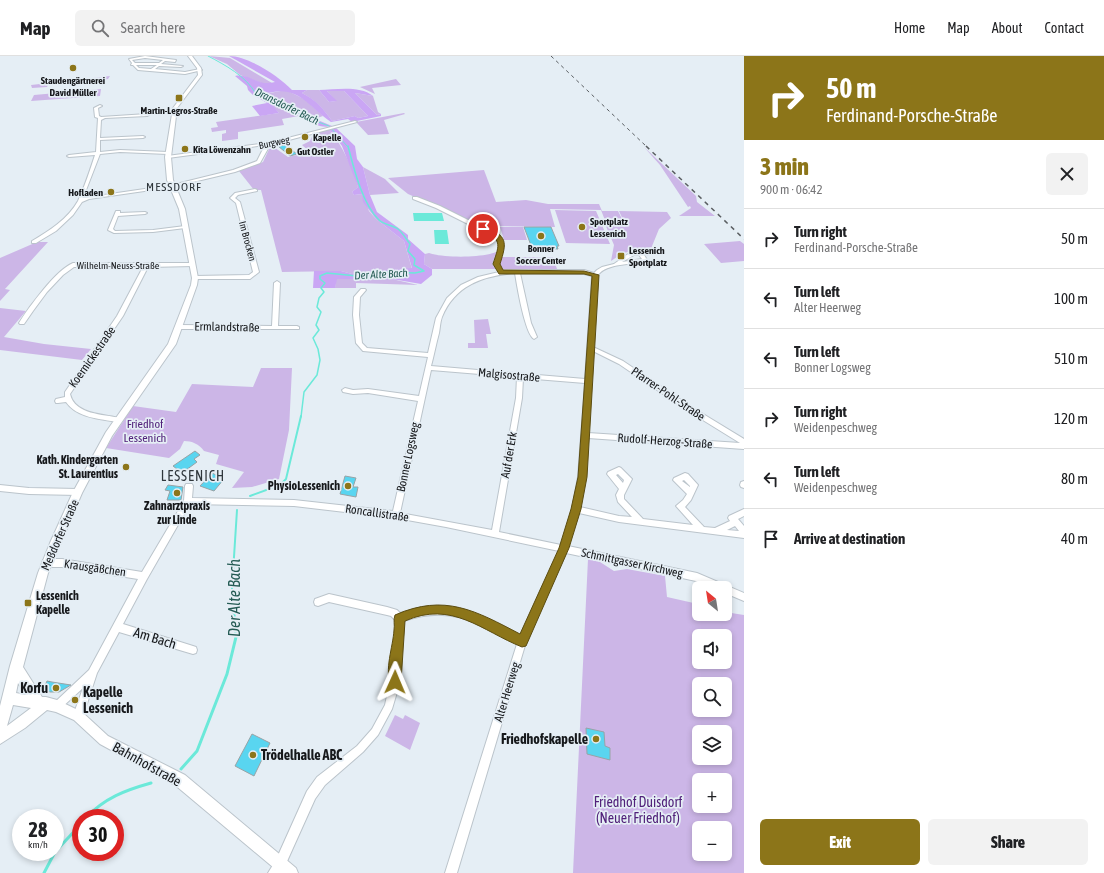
<!DOCTYPE html>
<meta charset="utf-8">
<style>
body{margin:0;font-family:"Asap Condensed",sans-serif;background:#f2f2f2;color:#202124;height:100vh;display:flex;flex-direction:column;font-size:15px;white-space:nowrap}
*{box-sizing:border-box;margin:0}
p{font-size:13px;color:#757577}
.icon{flex:none;width:22px;height:22px;fill:none;stroke:currentColor;stroke-width:2;stroke-linecap:round;stroke-linejoin:round}
.map{position:relative;flex:1;overflow:hidden}
.side{display:flex;flex-direction:column;background:#fff;width:360px}
.side>*{flex:none}
.guide{background:#8c7519;color:#fff;overflow:hidden}
.needle{width:26px;rotate:330deg}
.buttons{position:absolute;left:692px;top:525px;display:grid;gap:8px}
.buttons a{display:grid;place-items:center;width:40px;height:40px;border-radius:6px;background:#fff;box-shadow:0 2px 6px #0003;font-size:20px}
.speed{position:absolute;left:12px;top:753px;display:flex;gap:8px;font-size:20px;font-weight:700;text-align:center}
.speed>*{display:grid;place-content:center;width:52px;height:52px;border-radius:50%;background:#fff;box-shadow:0 2px 6px #0003;line-height:1}
.speed small{font-size:10px;font-weight:400}
.speed .limit{border:6px solid #d22;background:#fff;color:#111}
.pin{position:absolute;display:grid;place-items:center;width:34px;height:34px;color:#fff;margin:-17px;border:2px solid #fff;border-radius:50%;box-shadow:0 1px 4px #0007}
.me{position:absolute;width:44px;margin:-22px;rotate:1deg;stroke-linejoin:round;filter:drop-shadow(0 0 3px #0008)}
.turn{display:flex;align-items:center;gap:14px;height:84px;padding:0 16px;font-size:18px}
.turn .icon{width:52px;height:52px;stroke-width:2.5}
.turn b{display:block;font-size:28px;line-height:34px}
.round{display:grid;place-items:center;flex:none;width:42px;height:42px;border-radius:6px;background:#f2f2f2}
.overview{display:flex;align-items:center;justify-content:space-between;height:68px;padding:0 16px}
h1{font-size:24px;font-weight:800;line-height:30px;color:#8c7519}
.primary-button{display:flex;gap:8px;margin-top:auto;padding:8px 16px}
.primary-button a{flex:1;height:46px;border-radius:6px;background:#8c7519;color:#fff;font-size:16px;font-weight:800;line-height:46px;text-align:center}
.primary-button a+a{background:#f2f2f2;color:#202124}
ul{padding:0;list-style:none}
li{display:flex;align-items:center;gap:12px;height:60px;padding:0 16px;border-top:1px solid #e0e0e0}
li div{flex:1}
li b{display:block;font-size:15px}
li em{font-style:normal}
header{display:flex;align-items:center;gap:24px;box-sizing:border-box;height:56px;padding:0 20px;background:#fff;border-bottom:1px solid #e0e0e0}
header strong{font-size:19px}
nav{display:flex;gap:22px;margin-inline-start:auto;font-size:14px}
.search{width:280px;height:36px;background:#f2f2f2;display:flex;align-items:center;gap:10px;box-sizing:border-box;padding:0 14px;border-radius:6px;color:#757577;font-size:15px}
main{display:flex;flex:1;min-height:0}
.map>svg:first-child{display:block}
.green{fill:#ccb6e7;fill-rule:evenodd}
.forest{fill:#caa6f4}
.water{fill:#6be9d9}
.lines{fill:none;stroke-linecap:round;stroke-linejoin:round}
.stream-far3{stroke:#6be9d9;stroke-width:1}
.stream-far2{stroke:#6be9d9;stroke-width:1.5}
.stream-far1{stroke:#6be9d9;stroke-width:2}
.stream{stroke:#6be9d9;stroke-width:3}
.building{fill:#59d5f0;stroke:#98a3a6}
.minor-casing{stroke:#bbc4cb;stroke-width:2}
.tertiary-casing{stroke:#bbc4cb;stroke-width:2}
.minor{fill:#fff;fill-rule:evenodd}
.tertiary{fill:#fff;fill-rule:evenodd}
.rail-far1{stroke:#5a5e62;stroke-width:1;stroke-dasharray:3.5 3.5;stroke-linecap:butt}
.rail{stroke:#5a5e62;stroke-width:1.5;stroke-dasharray:4.5 4.5;stroke-linecap:butt}
.route{fill:#8c7519;stroke:#5b4c10}
.poi-dot{fill:#8c7519;stroke:#e5eef5;stroke-width:1.5}
.labels{text-anchor:middle;stroke-width:3.5;stroke-linejoin:round;paint-order:stroke}
.far-poi-label{font-size:10px;font-weight:bold;fill:#16181b;stroke:#e5eef5;text-anchor:start}
.far-street-label{font-size:10px;fill:#16181b;stroke:#e5eef5}
.far-water-label{font-size:11px;font-style:italic;fill:#255b54;stroke:#e5eef5}
.far-quarter-label{font-size:12px;letter-spacing:1px;fill:#2f363b;stroke:#e5eef5}
.street-label{font-size:12px;fill:#16181b;stroke:#e5eef5}
.park-label{font-size:12px;fill:#51217a;stroke:#e5eef5}
.poi-label{font-size:12px;font-weight:bold;fill:#16181b;stroke:#e5eef5;text-anchor:end}
.quarter-label{font-size:14px;letter-spacing:1px;fill:#2f363b;stroke:#e5eef5}
.near-street-label{font-size:14px;fill:#16181b;stroke:#e5eef5}
.near-poi-label{font-size:14px;font-weight:bold;fill:#16181b;stroke:#e5eef5;text-anchor:end}
.near-park-label{font-size:14px;fill:#51217a;stroke:#e5eef5}
.near-water-label{font-size:16px;font-style:italic;fill:#255b54;stroke:#e5eef5}
</style>
<header>
<strong>Map</strong>
<div class="search"><svg class="icon" aria-label="search" viewBox="0 0 24 24"><circle cx="10" cy="10" r="6"/><path d="M15 15l6 6"/></svg>Search here</div>
<nav><a>Home</a><a>Map</a><a>About</a><a>Contact</a></nav>
</header>
<main>
<div class="map">
<svg width="744" height="817" viewBox="0 0 744 817">
<rect width="100%" height="100%" fill="#e5eef5"/>
<path class="green" d="M209 0 230 2 272 27H261L240 19 227 8Z
M110 20 108 23 48 29 47 31 32 32 31 29Z
M396 23 401 29 372 32 375 38 360 31Z
M101 33 100 40 31 45 34 39Z
M286 34 306 44 323 60 314 63 283 45 278 46 264 38Z
M307 34H319L329 46 336 45 327 35H344L368 60 358 62 355 60 332 65C323 52 315 44 302 37Z
M355 37 373 40 378 56 381 58 377 59Z
M282 49 299 60 282 63 284 69 238 76V83L222 85V78L226 77V74L212 76 211 72 218 71 216 66 279 57 272 50Z
M404 57 405 58 384 64 389 78 368 79 356 66Z
M329 73C343 91 352 110 358 131L352 136 354 139 362 138 369 155 376 163 404 185 412 213 352 218 341 215 282 216 261 134H254L239 115 263 106 271 89 288 101 310 96 302 89 310 85 313 78Z
M644 91 696 140 697 146 715 160H679L691 152 690 150 688 151 660 109Z
M363 111 385 123 399 137 370 139Z
M484 114 496 146 526 144 548 148H599L602 155H618L624 167H606L601 154 550 153 555 171 484 170 481 163 468 164 408 138 388 122Z
M555 154 596 155 610 188 566 187Z
M619 155 667 156 671 162 659 173 648 200C633 191 624 196 611 205L614 189 605 168H625Z
M500 171H523L527 184H504Z
M740 185 744 188V205L721 207 704 188Z
M37 186H48L5 233 10 234 0 245V202Z
M496 196 501 201H553L557 213H432L424 208 425 198 429 197C443 202 482 202 496 196Z
M336 223H392L418 229 356 227V232H335Z
M0 252 26 255 4 281 44 288 91 293 82 304 0 294Z
M488 263 491 278H486L488 292H468V287H475L474 264Z
M261 312H292L289 374 279 423 252 431 232 432 244 416 216 408 219 399 204 395C199 388 192 385 184 385L180 393 169 402 106 392 133 350 176 356 192 328 253 331Z
M588 503 600 506 614 515 627 513 665 520 667 541 698 548 699 558H725V556L744 559V817H573ZM699 580H725V606H699ZM699 628H725V654H699ZM699 676H725V702H699ZM699 724H725V750H699ZM699 772H725V798H699Z
M395 659 403 663 405 659 420 667 410 694 385 680Z"/>
<path class="forest" d="M229 0C248 0 279 20 292 34H307L302 37C316 44 323 52 332 65L355 60 358 62 368 60 344 35H327L337 45 329 46 319 34C335 34 359 29 373 40L355 37 377 59 381 58V60L352 66 348 63 331 66C308 50 297 27 265 38L278 46 283 45 303 58 332 70C312 75 298 53 282 49 280 49 275 50 273 50L279 57 260 60 252 50 267 47 253 39 248 34 247 30 235 20C249 17 259 31 275 26Z
M335 71 355 90 357 103 363 111 370 139 377 156 408 179V183L425 198 424 208 432 213V219L421 228 392 223H337L335 232H313L314 215H341L352 218 412 212 404 185 376 163 363 146 362 138 354 139 352 136 358 131 342 90 329 73Z"/>
<path class="water" d="M413 157H442L444 165H414Z
M434 174H447L449 188H435Z"/>
<g class="lines">
<path class="stream-far3" d="M208 0C225 9 246 20 256 38L267 41 276 49 284 48 305 61 329 70 348 91"/>
<path class="stream-far2" d="M301 361 304 336 317 319 320 304 318 293 313 282 319 274 316 269 321 256 317 251 319 242 324 236 321 232 325 227 320 223V220L327 217 357 220 388 216 415 217 424 215 414 209 415 203 408 195 410 188C406 183 403 177 398 173 393 169 384 169 379 164 362 147 354 113 348 90"/>
<path class="stream-far1" d="M250 440 280 429 286 423 301 360
M234 559 232 532 237 454"/>
<path class="stream" d="M181 713 197 695 227 618 236 581 234 558
M86 762C104 742 126 734 151 727
M55 796 81 768
M44 817 55 796"/>
</g>
<path class="building" d="M285 89 297 98 290 100 278 90Z
M524 171H551L559 190H557L558 193 532 192Z
M195 395 200 399 194 403 197 406 182 417 173 410Z
M212 417 224 423 214 435 200 430Z
M345 420 356 422 353 431H358L356 441 340 438Z
M168 429 183 431 181 444H167L170 435 165 434Z
M47 625 52 626 71 629 59 636H50L43 634Z
M586 672 604 676 605 690 610 692V704L587 698Z
M252 678 270 687 254 720 235 710Z"/>
<g class="lines">
<defs>
<path id="minor" d="M145 0 176 4 175 6 165 5 161 8 183 10 181 11 159 10 155 13 185 16 200 13 202 14 185 18 138 14 133 9H131L132 7 129 3ZM145 2 163 4 159 7H135L132 4ZM136 9H157L151 13 139 12Z
M100 49 102 50 98 52 99 60 101 61 147 58 149 59 147 60 105 62 101 64 100 82 143 80 145 81 143 82 100 84V96L120 94 168 96 170 97 168 98 120 96 100 98 83 142 172 129 233 114 257 105 265 89 168 102H167V100L268 87 355 65 357 66 270 89 260 107 235 116 172 131 89 143 82 146 73 159 56 175 36 187H32V185C49 175 68 163 78 145 85 130 90 114 95 99L69 101 67 100 69 99 96 96 98 62 95 61 94 52Z
M255 133 257 134V135L238 139 235 142 240 146 259 216 250 223H193V221L195 220 249 219 253 216 236 147 230 142 235 137Z
M413 141H417L440 150 500 180 504 190 499 208 503 215 543 214H584L594 217 597 214 602 211 614 208 631 196 643 197 647 204V205C632 209 607 207 598 219L593 291 623 305 690 350 744 383V393L588 382 586 421 580 451 619 460 632 461 618 446 616 439 619 433 607 418 608 416 619 411 621 412 632 423 624 439V443L643 463 693 469 676 450 683 444 687 438 673 424 674 422 685 417 688 418 698 429 691 444 685 451 704 471 715 472 730 465 728 462 729 460 744 453V460L738 463 744 470V482L619 466 579 457 568 490 697 517 744 537V545L725 537V532H714L696 525 566 497 526 586 457 817H445L517 588C477 566 450 549 404 565V573L400 602V626L392 653 378 679 363 696 325 729 315 743 284 812 280 817H268L276 804 307 735 317 721 357 690 372 673 385 649 390 626 392 602 396 573 395 564 391 560 387 559 329 546 318 550 315 549 314 546 315 543 329 538 387 551 397 554 400 557C411 554 422 550 433 550 465 548 494 566 520 580L559 495 446 471 396 462 294 450 190 448 147 523 123 568 193 590 196 591 197 594 196 597 193 598 119 576 97 617 83 660 81 663 78 665 75 663 73 660 83 632 60 653 57 655 54 653 52 650 54 647 89 614 138 523 62 511H46L43 510 42 507 43 504 46 503H62L142 516 184 445 185 430 186 428H192L193 430 192 442 294 444 393 455 418 345 368 337 353 338 343 336 342 334 345 332 353 334 368 333 419 340 428 301 363 295 356 287 353 259 354 241 361 233H365L366 234 360 241 359 259 362 287 367 292 428 297 436 262 447 242 461 229 478 221 499 216 493 208 500 190 496 182 436 152 413 143ZM634 199H639L642 203 622 206ZM515 217C517 230 525 278 534 283L537 281 531 267 520 217 584 218 592 220 585 323 431 310C434 299 436 288 439 277 440 272 440 266 442 261 455 229 483 220 515 217ZM593 295 619 308 685 353 740 387 588 377ZM431 314 517 321 516 342 492 474 400 457ZM523 322 585 327 578 421 572 453 561 489 499 476 522 342ZM618 418 624 424 623 427 616 419ZM684 424 690 430V431L682 425ZM735 470 739 475 727 474Z
M116 155H120V157L145 156 147 157 145 158 118 160 113 173 115 175 153 174 185 170 187 171 185 172 153 176 114 177 108 174Z
M192 207 195 209 194 210 148 211 123 260 70 338C75 359 103 358 120 362L121 364 120 366H118C100 363 77 362 66 346L58 347H56L55 345 56 343 65 341V336L117 260 143 211H74L63 219 47 236 33 255 24 268H20L19 267C29 251 56 214 73 207Z
M277 225 280 227 278 270H297L299 271V273H179L176 271 179 269 272 270 274 227Z
M744 425V432L741 431 740 429 741 426Z
M0 429 29 432 78 433 81 434 82 436 81 438 78 439 29 438 0 435Z"/>
<path id="tertiary" d="M188 0H192L201 12 202 19 177 52 171 101 173 124 185 153 198 222 197 229 176 288 112 380 82 437 48 517 23 611 42 641H46L57 644 82 656 108 680 185 719 296 812 298 817H280L175 729 100 688 74 664 56 656 47 654 25 672 0 688V650L10 610 38 517 50 487 73 436 106 376 168 288 191 229 192 222 179 153 167 124 165 101 173 52 198 19 197 12ZM18 627 26 639 16 637ZM13 649 31 652 7 670Z"/>
</defs>
<use href="#minor" class="minor-casing"/>
<use href="#tertiary" class="tertiary-casing"/>
<use href="#minor" class="minor"/>
<use href="#tertiary" class="tertiary"/>
<path class="rail-far1" d="M551 0 647 91"/>
<path class="rail" d="M646 90 744 183"/>
</g>
<path class="route" d="M483 171C508 179 507 186 500 208L503 214 584 215 599 219 587 421 581 453 569 492 526 590 522 591C482 575 452 544 405 565L401 626 399 630 395 632 391 630C384 614 393 591 394 574 395 569 393 564 395 559 445 537 476 555 520 578L559 492 571 453 578 421 592 220 584 218H499L493 208C500 187 502 184 481 174V171Z"/>
<g class="poi-dot">
<circle cx="73" cy="12" r="4"/>
<rect x="175" y="38" width="8" height="8" rx="2"/>
<circle cx="305" cy="81" r="4"/>
<circle cx="185" cy="93" r="4"/>
<circle cx="289" cy="95" r="4"/>
<circle cx="111" cy="136" r="4"/>
<circle cx="582" cy="171" r="4"/>
<circle cx="541" cy="180" r="4"/>
<rect x="617" y="196" width="8" height="8" rx="2"/>
<circle cx="126" cy="411" r="4"/>
<circle cx="348" cy="430" r="4"/>
<circle cx="177" cy="437" r="4"/>
<rect x="24" y="543" width="8" height="8" rx="2"/>
<circle cx="56" cy="632" r="4"/>
<circle cx="75" cy="644" r="4"/>
<circle cx="596" cy="683" r="4"/>
<circle cx="253" cy="699" r="4"/>
</g>
<g class="labels">
<g class="far-poi-label">
<text x="73" y="28" text-anchor="middle">Staudengärtnerei<tspan x="73" dy="12">David Müller</tspan></text>
<text x="179" y="58" text-anchor="middle">Martin-Legros-Straße</text>
<text x="313" y="85">Kapelle</text>
<text x="193" y="97">Kita Löwenzahn</text>
<text x="297" y="99">Gut Ostler</text>
<text x="103" y="140" text-anchor="end">Hofladen</text>
<text x="590" y="169">Sportplatz<tspan x="590" dy="12">Lessenich</tspan></text>
<text x="541" y="196" text-anchor="middle">Bonner<tspan x="541" dy="12">Soccer Center</tspan></text>
<text x="629" y="198">Lessenich<tspan x="629" dy="12">Sportplatz</tspan></text>
</g>
<g class="far-street-label">
<text transform="translate(274 86) rotate(-12)" y="4">Burgweg</text>
<text transform="translate(248 185) rotate(75)" y="4">Im Brocken</text>
<text x="118" y="213">Wilhelm-Neuss-Straße</text>
</g>
<g class="far-water-label">
<text transform="translate(287 50) rotate(26)" y="4">Dransdorfer Bach</text>
<text transform="translate(381 218) rotate(-3)" y="4">Der Alte Bach</text>
</g>
<g class="far-quarter-label">
<text x="174" y="135">MESSDORF</text>
</g>
<g class="street-label">
<text transform="translate(227 271) rotate(1)" y="4">Ermlandstraße</text>
<text transform="translate(92 301) rotate(-55)" y="4">Koernickestraße</text>
<text transform="translate(509 319) rotate(5)" y="4">Malgisostraße</text>
<text transform="translate(668 338) rotate(34)" y="4">Pfarrer-Pohl-Straße</text>
<text transform="translate(665 385) rotate(4)" y="4">Rudolf-Herzog-Straße</text>
<text transform="translate(509 399) rotate(-80)" y="4">Auf der Erk</text>
<text transform="translate(408 401) rotate(-78)" y="4">Bonner Logsweg</text>
<text transform="translate(377 457) rotate(8)" y="4">Roncallistraße</text>
<text transform="translate(60 479) rotate(-66)" y="4">Meßdorfer Straße</text>
<text transform="translate(632 507) rotate(12)" y="4">Schmittgasser Kirchweg</text>
<text transform="translate(95 512) rotate(8)" y="4">Krausgäßchen</text>
<text transform="translate(507 636) rotate(-73)" y="4">Alter Heerweg</text>
</g>
<g class="park-label">
<text x="145" y="372">Friedhof<tspan x="145" dy="14">Lessenich</tspan></text>
</g>
<g class="poi-label">
<text x="118" y="408">Kath. Kindergarten<tspan x="118" dy="14">St. Laurentius</tspan></text>
<text x="340" y="434">PhysioLessenich</text>
<text x="177" y="454" text-anchor="middle">Zahnarztpraxis<tspan x="177" dy="14">zur Linde</tspan></text>
<text x="36" y="544" text-anchor="start">Lessenich<tspan x="36" dy="14">Kapelle</tspan></text>
</g>
<g class="quarter-label">
<text x="193" y="425">LESSENICH</text>
</g>
<g class="near-street-label">
<text transform="translate(155 582) rotate(17)" y="5">Am Bach</text>
<text transform="translate(147 708) rotate(29)" y="5">Bahnhofstraße</text>
</g>
<g class="near-poi-label">
<text x="48" y="637">Korfu</text>
<text x="83" y="641" text-anchor="start">Kapelle<tspan x="83" dy="16">Lessenich</tspan></text>
<text x="588" y="688">Friedhofskapelle</text>
<text x="261" y="704" text-anchor="start">Trödelhalle ABC</text>
</g>
<g class="near-park-label">
<text x="638" y="751">Friedhof Duisdorf<tspan x="638" dy="16">(Neuer Friedhof)</tspan></text>
</g>
<g class="near-water-label">
<text transform="translate(234 542) rotate(-90)" y="6">Der Alte Bach</text>
</g>
</g>
</svg>
<div class="buttons">
<a><svg class="needle" viewBox="-14 -14 28 28"><path d="M0-13l5 13h-10z" fill="#e53935"/><path d="M0 13l5-13h-10z" fill="#757577"/></svg></a>
<a><svg class="icon" aria-label="sound" viewBox="0 0 24 24"><path d="M4 9h4l5-4v14l-5-4H4zM17 9q2 3 0 6"/></svg></a>
<a><svg class="icon" aria-label="search" viewBox="0 0 24 24"><circle cx="10" cy="10" r="6"/><path d="M15 15l6 6"/></svg></a>
<a><svg class="icon" aria-label="layers" viewBox="0 0 24 24"><path d="M12 4l9 5-9 5-9-5zM3 14l9 5 9-5"/></svg></a>
<a>+</a>
<a>−</a>
</div>
<div class="speed"><div>28<small>km/h</small></div><div class="limit">30</div></div>
<div class="pin" style="left:483px;top:173px;background:#d93025"><svg class="icon" aria-label="arrive" viewBox="0 0 24 24"><path d="M6 21V4h12l-3 4 3 4H6"/></svg></div>
<svg class="me" style="left:395px;top:626px" viewBox="-20 -20 40 40"><path d="M0-17L14 15 0 8-14 15z" fill="#8c7519" stroke="#fff" stroke-width="4"/></svg>
</div>
<section class="side">
<div class="guide">
<div class="turn"><svg class="icon" aria-label="right" viewBox="0 0 24 24"><path d="M7 20v-9h11M14 6l5 5-5 5"/></svg><div><b>50 m</b>Ferdinand-Porsche-Straße</div></div>
</div>
<div class="overview"><div><h1>3 min</h1><p>900 m · 06:42</p></div><a class="round"><svg class="icon" aria-label="close" viewBox="0 0 24 24"><path d="M6 6l12 12M18 6L6 18"/></svg></a></div>
<ul>
<li><svg class="icon" aria-label="right" viewBox="0 0 24 24"><path d="M7 20v-9h11M14 6l5 5-5 5"/></svg><div><b>Turn right</b><p>Ferdinand-Porsche-Straße</p></div><em>50 m</em></li>
<li><svg class="icon" aria-label="left" viewBox="0 0 24 24"><path d="M17 20v-9H6M10 6l-5 5 5 5"/></svg><div><b>Turn left</b><p>Alter Heerweg</p></div><em>100 m</em></li>
<li><svg class="icon" aria-label="left" viewBox="0 0 24 24"><path d="M17 20v-9H6M10 6l-5 5 5 5"/></svg><div><b>Turn left</b><p>Bonner Logsweg</p></div><em>510 m</em></li>
<li><svg class="icon" aria-label="right" viewBox="0 0 24 24"><path d="M7 20v-9h11M14 6l5 5-5 5"/></svg><div><b>Turn right</b><p>Weidenpeschweg</p></div><em>120 m</em></li>
<li><svg class="icon" aria-label="left" viewBox="0 0 24 24"><path d="M17 20v-9H6M10 6l-5 5 5 5"/></svg><div><b>Turn left</b><p>Weidenpeschweg</p></div><em>80 m</em></li>
<li><svg class="icon" aria-label="arrive" viewBox="0 0 24 24"><path d="M6 21V4h12l-3 4 3 4H6"/></svg><div><b>Arrive at destination</b></div><em>40 m</em></li>
</ul>
<div class="primary-button"><a>Exit</a><a>Share</a></div>
</section>
</main>
